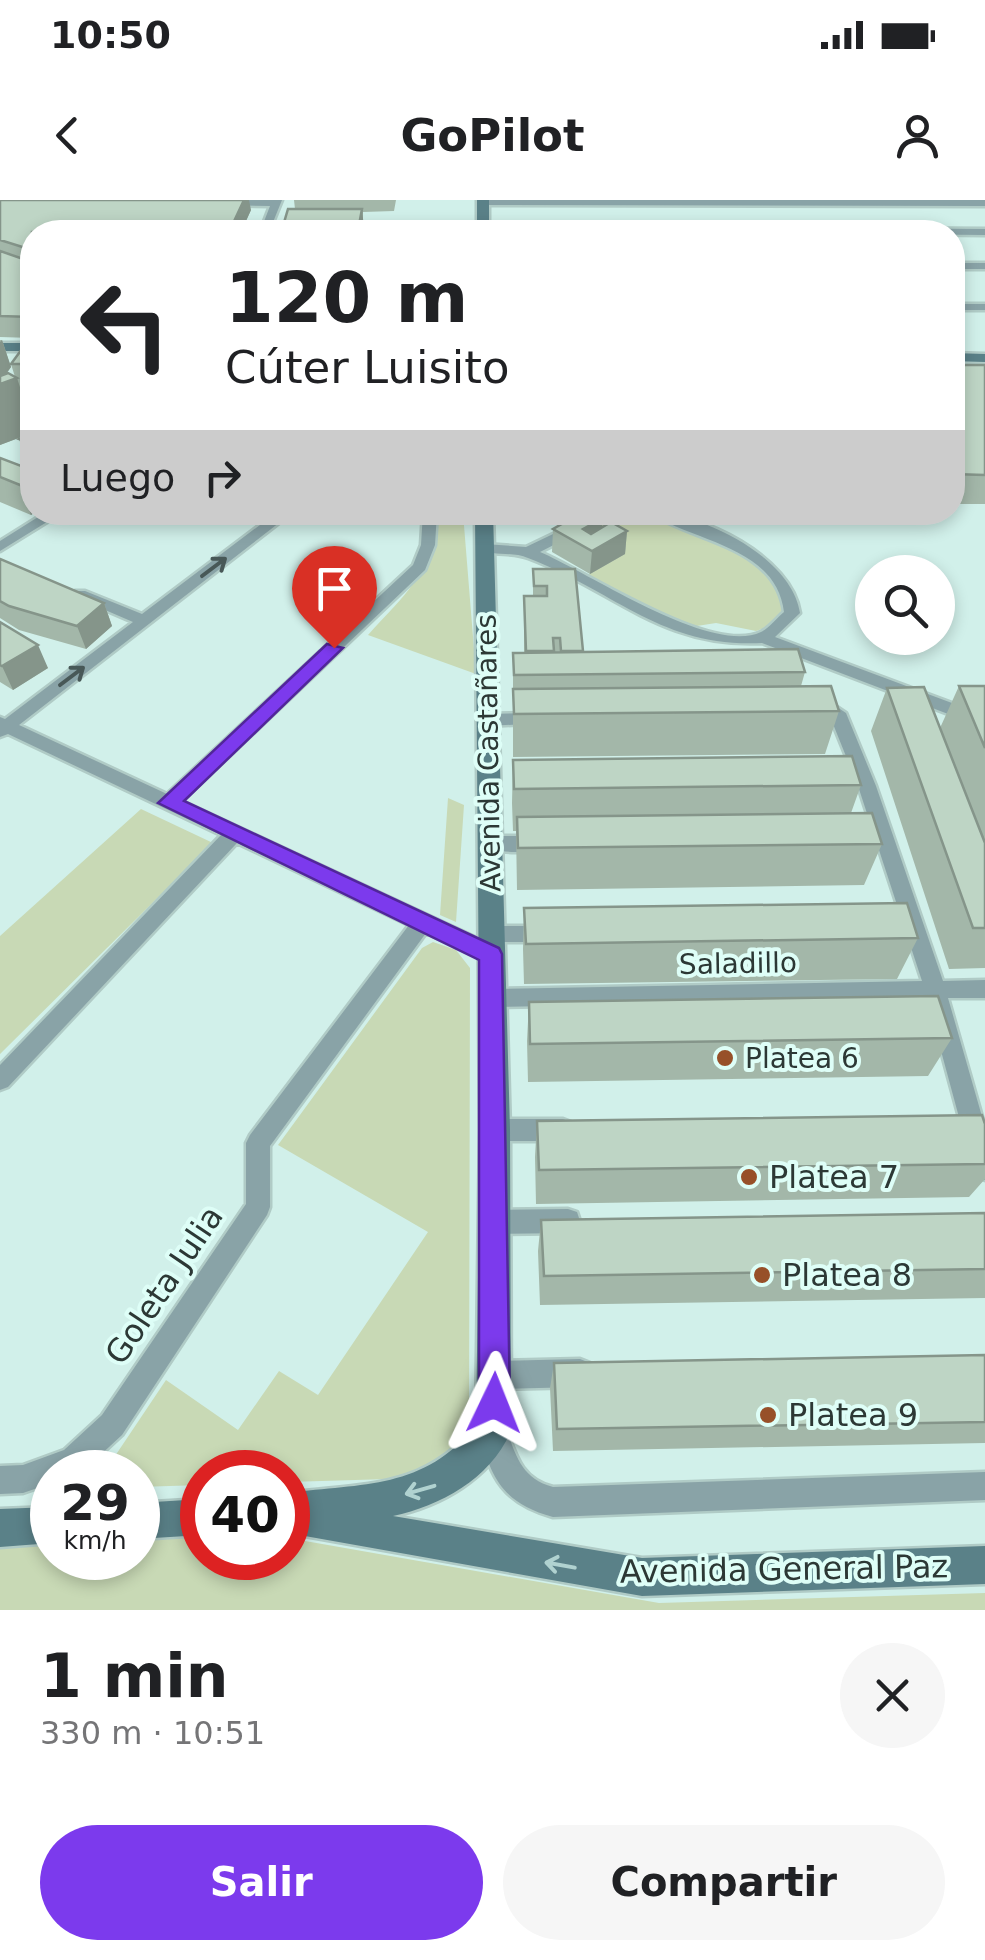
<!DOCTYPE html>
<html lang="es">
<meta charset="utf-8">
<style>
body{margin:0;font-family:"DejaVu Sans",sans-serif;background:#f6f6f6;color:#202124;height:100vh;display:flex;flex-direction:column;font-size:38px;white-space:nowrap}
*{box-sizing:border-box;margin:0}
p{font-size:32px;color:#757577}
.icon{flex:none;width:55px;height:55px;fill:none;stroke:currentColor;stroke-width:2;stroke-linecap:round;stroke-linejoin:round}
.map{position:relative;height:1410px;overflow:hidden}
.sheet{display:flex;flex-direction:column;background:#fff;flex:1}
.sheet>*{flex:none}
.top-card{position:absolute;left:20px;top:20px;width:945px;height:305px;border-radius:40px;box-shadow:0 5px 15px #0003;background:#fff;color:#202124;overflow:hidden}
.buttons{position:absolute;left:855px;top:355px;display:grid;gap:20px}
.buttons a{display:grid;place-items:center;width:100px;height:100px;border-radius:50%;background:#fff;box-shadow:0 5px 15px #0003;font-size:50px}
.speed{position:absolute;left:30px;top:1250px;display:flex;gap:20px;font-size:50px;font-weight:700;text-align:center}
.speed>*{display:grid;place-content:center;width:130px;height:130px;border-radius:50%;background:#fff;box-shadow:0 5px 15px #0003;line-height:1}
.speed small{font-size:25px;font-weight:400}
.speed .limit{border:15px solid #d22;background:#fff;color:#111}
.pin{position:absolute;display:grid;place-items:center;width:85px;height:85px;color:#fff;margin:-102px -42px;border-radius:50% 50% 50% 0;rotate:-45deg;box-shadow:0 0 10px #0007}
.pin .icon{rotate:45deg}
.me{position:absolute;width:110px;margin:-55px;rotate:2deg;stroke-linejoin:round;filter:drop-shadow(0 0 8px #0008)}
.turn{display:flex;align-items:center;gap:35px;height:210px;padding:0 40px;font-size:45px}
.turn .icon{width:130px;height:130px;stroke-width:2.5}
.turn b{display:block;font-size:70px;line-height:85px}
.then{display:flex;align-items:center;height:95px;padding:0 40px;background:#0003;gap:20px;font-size:38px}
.round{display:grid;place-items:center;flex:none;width:105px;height:105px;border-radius:52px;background:#f6f6f6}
.head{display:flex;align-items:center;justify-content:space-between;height:170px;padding:0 40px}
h1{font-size:60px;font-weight:600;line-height:75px}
.primary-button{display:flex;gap:20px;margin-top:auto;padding:20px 40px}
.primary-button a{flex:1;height:115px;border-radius:60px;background:#7c3aed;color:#fff;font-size:40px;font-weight:600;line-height:115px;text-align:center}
.primary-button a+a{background:#f6f6f6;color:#202124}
.status{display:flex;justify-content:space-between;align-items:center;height:70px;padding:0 50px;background:#fff;direction:ltr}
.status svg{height:28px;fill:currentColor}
header{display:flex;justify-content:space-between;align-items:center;height:130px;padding:0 40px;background:#fff;font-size:45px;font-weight:600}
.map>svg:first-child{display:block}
.green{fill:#c8d9b5}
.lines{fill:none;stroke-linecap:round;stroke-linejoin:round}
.street-casing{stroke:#b0cbc6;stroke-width:5}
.secondary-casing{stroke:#b0cbc6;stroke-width:5}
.street{fill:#89a3a7;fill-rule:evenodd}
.secondary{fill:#5a8188;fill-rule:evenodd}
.wall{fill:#a3b7a9}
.shaded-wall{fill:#85958a}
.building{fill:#bed5c5;stroke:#85958a;stroke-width:2.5}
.oneway{stroke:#485857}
.oneway2{stroke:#b0d2d0}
.route{fill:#7c3aed;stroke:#51269a;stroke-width:2.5}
.poi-dot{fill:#975029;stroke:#defef7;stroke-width:4}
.labels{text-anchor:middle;stroke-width:8;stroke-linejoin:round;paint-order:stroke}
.street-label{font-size:28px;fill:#2c3835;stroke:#defef7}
.poi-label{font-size:28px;fill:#2c3835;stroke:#defef7;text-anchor:start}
.near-poi-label{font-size:32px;fill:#2c3835;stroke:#defef7;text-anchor:start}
.near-street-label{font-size:32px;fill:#2c3835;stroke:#defef7}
</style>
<div class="status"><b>10:50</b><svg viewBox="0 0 49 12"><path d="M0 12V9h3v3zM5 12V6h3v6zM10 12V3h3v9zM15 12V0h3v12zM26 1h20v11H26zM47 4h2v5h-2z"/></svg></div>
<header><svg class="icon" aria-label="back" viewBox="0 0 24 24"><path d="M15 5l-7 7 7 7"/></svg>GoPilot<svg class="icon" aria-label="person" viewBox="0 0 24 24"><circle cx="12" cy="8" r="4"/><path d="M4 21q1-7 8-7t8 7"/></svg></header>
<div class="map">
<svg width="985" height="1410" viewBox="0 0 985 1410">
<rect width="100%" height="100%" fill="#d1f0ea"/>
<path class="green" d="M432 313H463L476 474 368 435C407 392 433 374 432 313Z
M620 314C663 308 749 349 776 382 783 390 783 402 785 412L773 425 756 431 716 423 684 428 584 377 624 354 587 333Z
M448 598 464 605 456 722 440 715Z
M141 609 213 643 0 854V736Z
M433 742 456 750 470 768 469 1221 445 1266 423 1278 288 1282V1272H202V1285L138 1287V1272H82L111 1262 166 1180 238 1230 279 1171 318 1195 428 1032 278 945 422 748Z
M202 1337V1358H288V1338L659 1403 985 1393V1410H0V1345L52 1343V1358H138V1340Z"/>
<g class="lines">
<defs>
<path id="street" d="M222 0H282L269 32H260L270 6 219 5Z
M483 0H985V6L480 5Z
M676 27 985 29V35L673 32Z
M952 63H985V69H952Z
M952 104H985V110H952Z
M46 312H63L0 351V341Z
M277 312H293L19 525 167 594 413 365 421 345 423 312H437L435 345 425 370 182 601 498 748 501 754 498 760 491 762 426 733 270 946V1007L267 1015 122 1235 83 1271 52 1272V1283L23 1293 0 1294V1266L23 1265 64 1250 102 1215 246 1004V943L250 935 409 725 237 643 8 887 0 890V865L221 635 8 534 0 537V517L5 519 133 422 75 397V391H85L142 414Z
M599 312H618L540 352C588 372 711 456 761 432 769 428 777 418 784 412 776 346 693 342 648 312 701 312 792 357 800 413L775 437 968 509 985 519V532L956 517 762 443C661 448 615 391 528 358 512 351 490 357 477 348L484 344 526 347Z
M814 507H837L846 513 876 586 943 781 985 780V798H948L985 927V980L976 977 973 969 927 799 493 807 485 804 482 798 485 792 493 789 922 781 858 586 831 519H814L805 513Z
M540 513 549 519 546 523 486 526 477 520 486 514Z
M491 636H541L551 643C539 655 493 655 481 643Z
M491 726H549L556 728 559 734 556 740 549 742H491L484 740 481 734 484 728Z
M495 919H563L571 922 575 930 571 938 563 941H495L487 938 483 930 487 922Z
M568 1009 577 1012 580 1021 577 1030 568 1033 495 1034 486 1031 483 1022 486 1013 495 1010Z
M580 1159 590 1163 594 1173 590 1183 580 1187 497 1189 487 1185 483 1175 487 1165 497 1161Z
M493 1217 503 1221C515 1250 518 1278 553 1287L985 1272V1300L553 1317C503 1303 491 1279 479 1231L483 1221Z"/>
<path id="secondary" d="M477 0H489V32H477Z
M0 143H32V151H0Z
M952 153 985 154V162L952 161Z
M475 312H493L510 930 511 1231C491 1278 441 1306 393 1316L642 1358 985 1346V1384L642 1396 288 1333V1293C363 1283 424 1290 476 1225L480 930Z
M202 1299V1335L138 1339V1303Z
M52 1307V1343L0 1347V1309Z"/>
</defs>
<use href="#street" class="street-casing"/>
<use href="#secondary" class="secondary-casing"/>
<use href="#street" class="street"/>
<use href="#secondary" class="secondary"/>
</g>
<path class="wall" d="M0 0 251 10 241 32H32V138L0 137Z
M294 0H396L394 11 363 12V32H284L283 26 295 9Z
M32 138V192H22L32 224V269L29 268 19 239 26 235 0 245V140H2L11 167 7 173 15 177 11 164Z
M952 165H985V304H952Z
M0 258 32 270V312H35L31 315 0 302Z
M603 318 602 327 627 331 625 354 590 374 552 352 553 329Z
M0 359 104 403 112 426 86 449 19 430 0 418Z
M533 369H575L583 452 805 472 801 486 839 511 825 554 513 557V453L524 452V396H533Z
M0 422 48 468 13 490 0 482Z
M959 486H985V768L949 769 871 531 887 488 940 528Z
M513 560 861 585 851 613 882 644 864 685 517 690 516 631H513L512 603Z
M524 708 918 738 897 779 524 784 523 749Z
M529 802 952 838 928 876 528 882 527 841Z
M537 921 985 924V979L969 997 536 1004 535 957Z
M985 1013V1098L540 1105 538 1051 541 1020Z
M985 1155V1243L553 1251 550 1188 554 1163Z"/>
<path class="shaded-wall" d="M244 0H249L251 10 241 32H229Z
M362 9 364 28 363 32H360L359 25Z
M2 140 11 167 0 182V142Z
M17 178 32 224V233L0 245V184Z
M32 278V312H35L31 315 20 285Z
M603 318 601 341 583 329Z
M627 331 625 354 590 374 592 351Z
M104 403 112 426 86 449 77 426Z
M38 445 48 468 13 490 2 466Z"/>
<path class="building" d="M0 0H244L229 32H32V50L0 40Z
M288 9H362L359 25 283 26Z
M0 51 32 62V117L0 116Z
M30 138H32V164H11Z
M952 165H985V275L952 274Z
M8 173 17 178 0 184V176Z
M32 232V244L19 239Z
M0 258 32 270V278L20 285 0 277Z
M583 312H593L603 318 583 329 591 334 611 322 627 331 592 351 553 329Z
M0 359 104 403 77 426 9 406 0 401Z
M533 369H575L583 451H561L560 438H553L554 451H526L524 396H547V386H534Z
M0 422 38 445 2 466 0 465Z
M798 449 805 472 514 475 513 453Z
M831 486 839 511 514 514 513 489Z
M959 486H985V548Z
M924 487 985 643V728H973L887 488Z
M852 556 861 585 514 589 513 560Z
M872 613 882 644 518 648 517 617Z
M907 703 918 738 526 744 524 708Z
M938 796 952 838 530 844 529 802Z
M982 915 985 924V964L539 970 537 921Z
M985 1013V1069L544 1076 541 1020Z
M985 1155V1222L557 1229 554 1163Z"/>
<defs><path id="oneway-shaft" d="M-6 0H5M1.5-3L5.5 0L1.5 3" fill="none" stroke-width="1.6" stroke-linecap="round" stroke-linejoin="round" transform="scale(2.5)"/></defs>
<g class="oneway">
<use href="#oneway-shaft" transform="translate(214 367) rotate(-37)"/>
<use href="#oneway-shaft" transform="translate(72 476) rotate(-37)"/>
</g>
<g class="oneway2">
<use href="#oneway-shaft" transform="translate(420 1290) rotate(164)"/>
<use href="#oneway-shaft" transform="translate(560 1365) rotate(-170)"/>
</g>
<path class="route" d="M327 444 343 448 184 601 499 748 502 754 510 1203 506 1214 494 1219 483 1214 479 1203V760L158 603Z"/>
<g class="poi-dot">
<circle cx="725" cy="858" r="10"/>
<circle cx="749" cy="977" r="10"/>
<circle cx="762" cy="1075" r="10"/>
<circle cx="768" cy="1215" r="10"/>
</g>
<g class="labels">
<g class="street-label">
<text transform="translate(488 553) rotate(-91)" y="10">Avenida Castañares</text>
<text transform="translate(738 763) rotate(-1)" y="10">Saladillo</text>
</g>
<g class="poi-label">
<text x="745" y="868">Platea 6</text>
</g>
<g class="near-poi-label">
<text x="769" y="988">Platea 7</text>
<text x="782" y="1086">Platea 8</text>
<text x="788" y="1226">Platea 9</text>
</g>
<g class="near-street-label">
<text transform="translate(164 1085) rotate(-56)" y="11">Goleta Julia</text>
<text transform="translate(784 1369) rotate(-1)" y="11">Avenida General Paz</text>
</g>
</g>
</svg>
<div class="buttons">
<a><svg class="icon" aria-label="search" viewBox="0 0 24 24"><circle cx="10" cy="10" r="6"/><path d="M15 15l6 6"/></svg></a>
</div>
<div class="speed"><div>29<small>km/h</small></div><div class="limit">40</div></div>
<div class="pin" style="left:334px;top:448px;background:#d93025"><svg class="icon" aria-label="arrive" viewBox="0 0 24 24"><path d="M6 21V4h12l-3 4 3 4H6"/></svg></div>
<svg class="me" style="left:494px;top:1203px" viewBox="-20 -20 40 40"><path d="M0-17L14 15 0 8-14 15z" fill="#7c3aed" stroke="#fff" stroke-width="4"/></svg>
<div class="top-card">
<div class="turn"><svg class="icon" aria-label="left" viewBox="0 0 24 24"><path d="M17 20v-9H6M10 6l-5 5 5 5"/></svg><div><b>120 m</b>Cúter Luisito</div></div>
<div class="then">Luego<svg class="icon" aria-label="right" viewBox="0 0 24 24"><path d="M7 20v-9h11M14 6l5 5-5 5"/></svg></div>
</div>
</div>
<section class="sheet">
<div class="head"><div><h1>1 min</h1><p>330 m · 10:51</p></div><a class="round"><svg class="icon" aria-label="close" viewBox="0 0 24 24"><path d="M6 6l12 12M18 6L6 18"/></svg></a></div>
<div class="primary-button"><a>Salir</a><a>Compartir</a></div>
</section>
